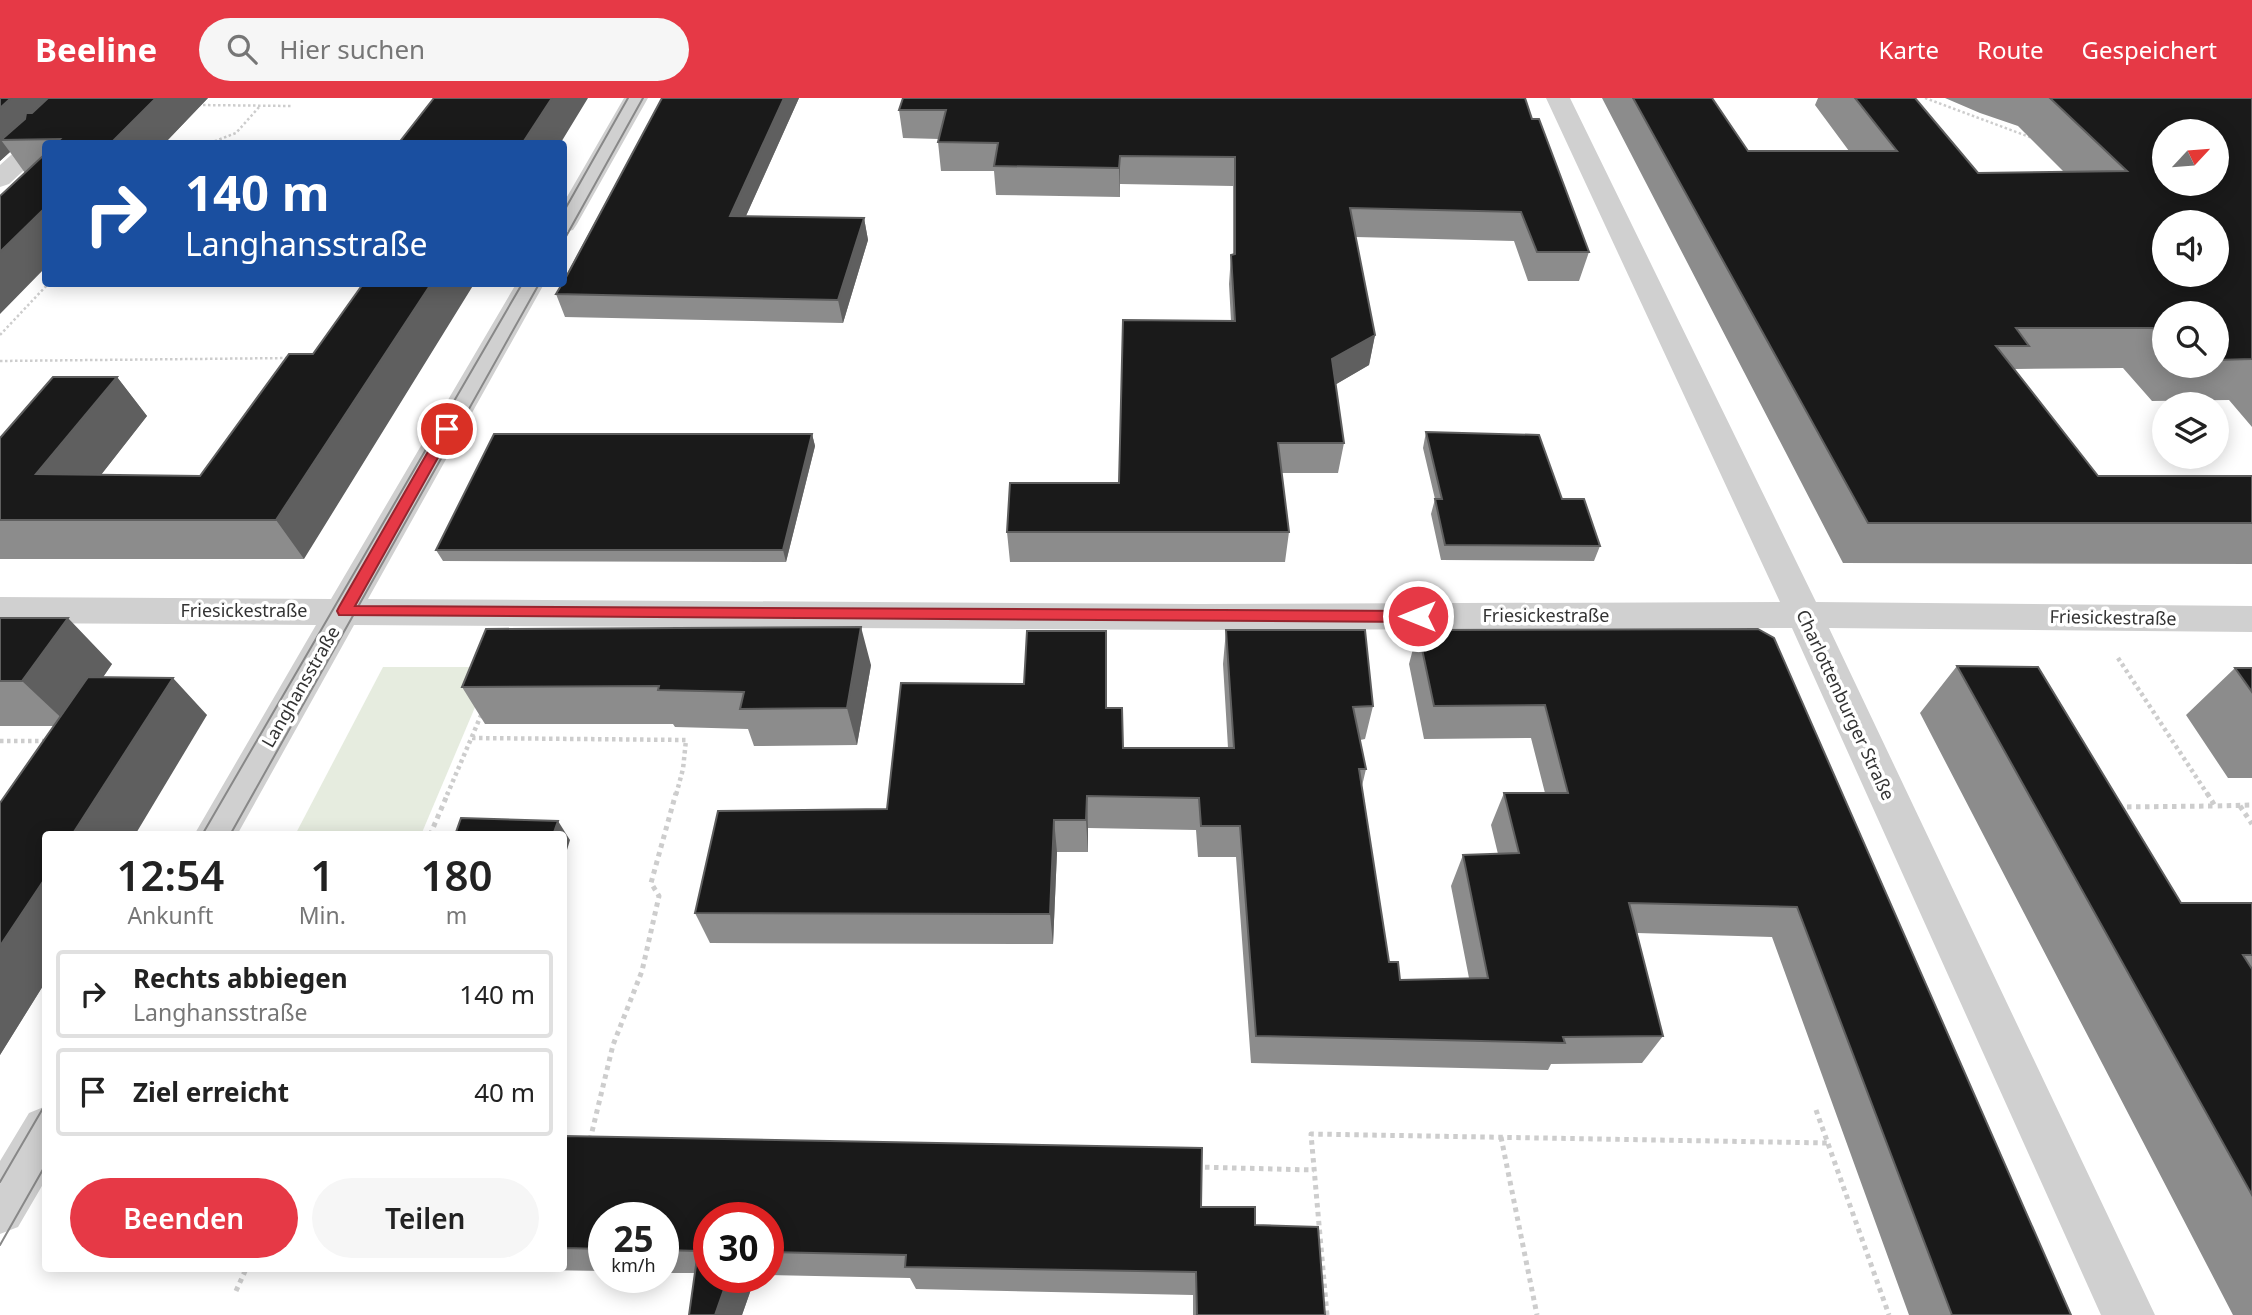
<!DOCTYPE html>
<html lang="de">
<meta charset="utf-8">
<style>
body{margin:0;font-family:"Noto Sans",sans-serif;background:#f6f6f6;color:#222;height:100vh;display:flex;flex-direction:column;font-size:26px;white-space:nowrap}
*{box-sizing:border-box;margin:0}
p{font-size:23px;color:#767676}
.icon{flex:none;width:38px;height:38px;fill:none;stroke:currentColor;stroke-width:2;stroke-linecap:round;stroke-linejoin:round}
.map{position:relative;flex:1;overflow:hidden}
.panel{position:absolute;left:42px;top:733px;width:525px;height:441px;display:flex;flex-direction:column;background:#fff;border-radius:7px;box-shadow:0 4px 18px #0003}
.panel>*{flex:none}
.hud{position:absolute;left:42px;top:42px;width:525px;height:147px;border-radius:7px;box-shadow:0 4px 18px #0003;background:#1a4fa0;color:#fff;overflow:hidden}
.needle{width:46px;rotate:64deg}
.tools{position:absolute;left:2152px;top:21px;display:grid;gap:14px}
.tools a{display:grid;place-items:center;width:77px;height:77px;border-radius:50%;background:#fff;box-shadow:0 4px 18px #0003;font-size:35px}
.speed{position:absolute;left:588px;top:1104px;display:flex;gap:14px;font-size:35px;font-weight:700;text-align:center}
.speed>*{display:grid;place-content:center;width:91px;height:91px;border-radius:50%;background:#fff;box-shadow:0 4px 18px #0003;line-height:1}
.speed small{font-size:18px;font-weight:400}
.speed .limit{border:10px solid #d22;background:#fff;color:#111}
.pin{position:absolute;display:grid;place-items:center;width:60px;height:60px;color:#fff;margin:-30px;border:4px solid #fff;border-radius:50%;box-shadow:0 2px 7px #0007}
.me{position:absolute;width:77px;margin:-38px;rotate:270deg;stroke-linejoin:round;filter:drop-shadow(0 0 5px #0008)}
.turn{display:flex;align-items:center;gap:24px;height:147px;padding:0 28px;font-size:32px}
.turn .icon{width:91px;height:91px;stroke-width:2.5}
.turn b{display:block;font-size:49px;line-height:60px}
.eta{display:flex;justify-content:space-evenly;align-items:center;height:119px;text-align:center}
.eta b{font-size:42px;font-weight:600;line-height:49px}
.cta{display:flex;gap:14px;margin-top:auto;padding:14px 28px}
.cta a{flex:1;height:80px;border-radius:42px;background:#e63946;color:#fff;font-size:28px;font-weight:600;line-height:80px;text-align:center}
.cta a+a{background:#f6f6f6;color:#222}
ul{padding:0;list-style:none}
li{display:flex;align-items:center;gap:21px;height:88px;margin:0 14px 10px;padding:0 14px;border:4px solid #e0e0e0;border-radius:7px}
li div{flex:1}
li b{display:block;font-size:26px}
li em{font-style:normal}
header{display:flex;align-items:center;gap:42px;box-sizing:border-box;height:98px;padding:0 35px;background:#e63946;color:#fff}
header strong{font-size:33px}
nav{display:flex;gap:38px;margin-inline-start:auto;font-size:24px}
.search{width:490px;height:63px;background:#f6f6f6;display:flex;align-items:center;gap:18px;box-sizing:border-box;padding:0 24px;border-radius:38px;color:#767676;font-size:26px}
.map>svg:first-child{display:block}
.green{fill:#e6ecdf}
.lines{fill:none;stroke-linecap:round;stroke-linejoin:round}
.path-far2{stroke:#cdcdcd;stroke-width:2.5;stroke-dasharray:2.5 2.5;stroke-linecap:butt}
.path-far1{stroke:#cdcdcd;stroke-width:4.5;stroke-dasharray:3.5 3.5;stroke-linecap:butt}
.path{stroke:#cdcdcd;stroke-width:5;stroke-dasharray:4.5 4.5;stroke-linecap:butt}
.minor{fill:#d0d0d0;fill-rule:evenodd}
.tram{stroke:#888;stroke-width:2}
.wall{fill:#8c8c8c;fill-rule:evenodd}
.shaded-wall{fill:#5f5f5f}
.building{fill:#1a1a1a;stroke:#5f5f5f;stroke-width:2;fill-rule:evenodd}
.route{fill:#e63946;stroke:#96252e;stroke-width:2}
.labels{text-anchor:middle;stroke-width:7;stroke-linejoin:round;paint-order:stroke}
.street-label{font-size:18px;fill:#333;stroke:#fff}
</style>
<header>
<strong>Beeline</strong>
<div class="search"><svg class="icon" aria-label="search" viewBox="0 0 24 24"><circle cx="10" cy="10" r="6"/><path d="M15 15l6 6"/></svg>Hier suchen</div>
<nav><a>Karte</a><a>Route</a><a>Gespeichert</a></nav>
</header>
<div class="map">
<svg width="2252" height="1217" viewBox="0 0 2252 1217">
<rect width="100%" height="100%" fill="#fff"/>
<path class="green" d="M383 569H492L421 737H295Z"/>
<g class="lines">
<path class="path-far2" d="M1925 0 2035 41
M198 7 292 8
M155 46 210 45 236 35 260 8
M0 237 48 186
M0 263 290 260"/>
<path class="path-far1" d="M2118 560 2208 697
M472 640 686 642 683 671 676 697
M0 643H46
M447 697 482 615"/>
<path class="path" d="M2207 695 2215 708 2252 707
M2240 708 2252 726
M2118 709 2215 708
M430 737 448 695
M1816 1012 1889 1217
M1501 1039 1537 1217
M590 1042 613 947 642 873 659 798 651 785 676 695
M1196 1069 1314 1072
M236 1193 246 1171
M1327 1217 1311 1036 1828 1045"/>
<path class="minor" d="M74 0H100L53 46H46V52L9 86 0 89V67Z
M624 0H648L577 126 573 132 564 134V104Z
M1546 0H1570L1816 504 2252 508V534L1829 530 2155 1217H2101L1792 530 1199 532 354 527 237 737H194L316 527 0 525V499L331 501 516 186H544L368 501 1199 506 1780 504Z
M46 1008V1081L18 1129 0 1136V1063L29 1015Z"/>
<path class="tram" d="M564 113 628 0
M564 142 643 0
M202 737 522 186
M230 737 539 186
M0 1084 46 1005
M0 1147 46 1066"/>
</g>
<path class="wall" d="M0 0H208L164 46H46V169L25 75 10 54 0 63Z
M662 0H799L746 118 864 120 868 142 843 225 565 219 556 196Z
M1602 0H1712L1748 53H1849L1815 7 1818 0H1915L1978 75 2064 74 2018 28 1980 15 1945 0H2252V329L2229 302 2152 303 2123 270 2014 271 2098 378H2252V466L1843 465ZM2165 215H2217V268H2165Z
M899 12 1532 21 1589 154 1579 183H1528L1514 143 1356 139 1375 237 1369 267 1336 286 1344 345 1338 375H1282L1289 434 1285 464H1010L1007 434 1119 385 1231 223 1229 186 1231 157H1233V88L1120 86V99L996 97 994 73H941L938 44 939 41 903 40Z
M289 256 304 461H0V340L117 279 147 318 101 377 200 378Z
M1426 334 1562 401 1600 448 1594 463 1441 462 1431 416 1435 401 1423 350Z
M812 336 815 348 786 464 443 463 436 452Z
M0 520 112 566 103 579 207 617 46 737V883L0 957V705L54 628H0Z
M1758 531 2071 1217H1909L1772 839 1637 835 1663 938 1642 965 1551 966 1548 972 1251 965 1236 759H1198L1196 732 1088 730V754H1057L1053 846 710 845 695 815 887 711 1024 586 1107 567V610L1123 650H1228L1223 566 1226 532 1373 608 1365 641 1360 642 1366 671 1362 688 1389 864 1400 882 1469 880 1451 788 1463 757 1498 756 1491 727 1504 695H1545L1531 640 1424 641 1409 566 1418 532Z
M871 567 857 647 754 648 748 631 675 629 673 626H485L462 589Z
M1957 568 2181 805H2252V1217H2233L1920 615Z
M2235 570H2252V680H2228L2186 617Z
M564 1038 1201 1109 1255 1127 1325 1217H1193V1197L916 1191 910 1180 768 1177V1120L709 1180H755L742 1217H689L695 1175H663V1120H604V1173L485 1171H564Z"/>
<path class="shaded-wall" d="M11 0H70L1 42 10 54 0 63V10Z
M156 0H208L164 46H110Z
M552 0H588L560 46H522Z
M784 0H799L736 140 730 118Z
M1120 58V99L1119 70Z
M46 109V169L0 216V154Z
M864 120 868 142 843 225 838 202Z
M431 186H474L304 461 276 422Z
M1375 237 1369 267 1328 291 1332 261Z
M117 279 147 318 71 415 36 376Z
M812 336 815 348 786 464 783 452Z
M68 520 112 566 70 628 22 583Z
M861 529 871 567 857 647 847 610Z
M173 580 207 617 135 737H72Z
M1087 698 1088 730V754L1086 722Z
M1054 722 1057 754 1053 846 1050 816Z
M558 723 570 742 564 762V737H553Z
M46 779V883L0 957V848Z
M728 1180H755L742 1217H715Z"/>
<path class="building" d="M0 0H11L0 10Z
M48 0H156L110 46H55L60 41 1 42 25 21 26 15H32Z
M434 0H552L522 46H398Z
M662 0H784L730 118 864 120 838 202 556 196 562 186H564V183Z
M903 0H1525L1532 21H1539L1589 154H1537L1521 114 1350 110 1375 237 1332 261 1344 345H1278L1289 434H1007L1010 385H1119L1123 222 1235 223 1231 157 1235 156V59L1120 58 1119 70 994 68 998 45 938 44 946 12H899Z
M1633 0H1712L1748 53H1897L1855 0H1915L1978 75 2127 73 2050 0H2252V261L2217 262V215H2165V243L2153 230H2016L2029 248H1996L2098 378H2252V425H1868ZM2165 33H2217V86H2165ZM2165 124H2217V177H2165Z
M46 55V109L0 154V98Z
M363 186H431L276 422H0V340L53 279H117L36 376 200 378 289 256H313Z
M1426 334 1539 337 1562 401H1584L1600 448 1445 447 1435 401H1442Z
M494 336H812L783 452H436Z
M0 520H68L22 583H0Z
M861 529 847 610 740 611 744 594 658 592 659 588 462 589 486 531Z
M1758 531 1774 540 2071 1217H1952L1797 809 1629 805 1663 938 1563 939 1565 945 1256 938 1240 728H1201L1199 700 1087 698 1086 722H1054L1050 816 695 815 718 713 887 711 901 585 1024 586 1027 533H1106V610H1122L1123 650H1234L1226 532H1365L1373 608 1353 609 1366 671H1359L1389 864H1398L1400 882 1488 880 1463 757 1519 755 1504 695H1568L1545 607 1434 608 1418 532Z
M1957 568 2038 569 2181 805H2252V857H2243L2252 871V1097Z
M2235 570H2252V594Z
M88 579 173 580 72 737H46V779L0 848V705Z
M461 720 558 723 553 737H455Z
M564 1038 1202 1050 1201 1109H1255V1127L1318 1129 1325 1217H1197L1196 1174 905 1169 906 1157 768 1154V1120H709V1180H728L715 1217H689L698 1153 663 1152V1120H604V1151L564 1150Z"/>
<path class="route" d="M447 327 454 331 355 508 1418 513 1425 518 1418 524 339 517 337 513 339 509 441 331Z"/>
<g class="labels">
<g class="street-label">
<text x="244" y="519">Friesickestraße</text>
<text x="1546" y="524">Friesickestraße</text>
<text transform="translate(2113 520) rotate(1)" y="6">Friesickestraße</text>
<text transform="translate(301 589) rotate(-60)" y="6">Langhansstraße</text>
<text transform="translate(1845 607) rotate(65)" y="6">Charlottenburger Straße</text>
</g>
</g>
</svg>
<div class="tools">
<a><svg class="needle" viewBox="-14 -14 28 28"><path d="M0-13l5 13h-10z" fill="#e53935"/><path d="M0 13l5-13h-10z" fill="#767676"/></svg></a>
<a><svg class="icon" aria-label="sound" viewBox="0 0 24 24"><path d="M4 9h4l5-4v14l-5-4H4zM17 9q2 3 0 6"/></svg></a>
<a><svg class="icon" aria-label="search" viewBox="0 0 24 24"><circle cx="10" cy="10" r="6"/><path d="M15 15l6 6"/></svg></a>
<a><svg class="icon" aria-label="layers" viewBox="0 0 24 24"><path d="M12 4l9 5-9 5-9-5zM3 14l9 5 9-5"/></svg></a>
</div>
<div class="speed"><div>25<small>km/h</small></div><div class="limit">30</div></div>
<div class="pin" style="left:447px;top:331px;background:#d93025"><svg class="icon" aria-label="arrive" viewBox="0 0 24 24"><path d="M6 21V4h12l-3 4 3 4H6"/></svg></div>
<svg class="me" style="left:1418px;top:518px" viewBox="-20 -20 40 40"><circle r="17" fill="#e63946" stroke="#fff" stroke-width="3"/><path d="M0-11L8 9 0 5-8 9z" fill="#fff"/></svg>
<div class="hud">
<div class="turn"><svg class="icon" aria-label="right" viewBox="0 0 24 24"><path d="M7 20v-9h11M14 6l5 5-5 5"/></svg><div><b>140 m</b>Langhansstraße</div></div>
</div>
<section class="panel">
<div class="eta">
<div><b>12:54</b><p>Ankunft</p></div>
<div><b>1</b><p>Min.</p></div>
<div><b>180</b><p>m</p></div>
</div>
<ul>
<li><svg class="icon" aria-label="right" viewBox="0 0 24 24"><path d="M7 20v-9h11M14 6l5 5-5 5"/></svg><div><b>Rechts abbiegen</b><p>Langhansstraße</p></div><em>140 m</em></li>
<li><svg class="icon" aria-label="arrive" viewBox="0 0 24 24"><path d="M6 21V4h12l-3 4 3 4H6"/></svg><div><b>Ziel erreicht</b></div><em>40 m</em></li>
</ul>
<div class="cta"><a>Beenden</a><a>Teilen</a></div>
</section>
</div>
